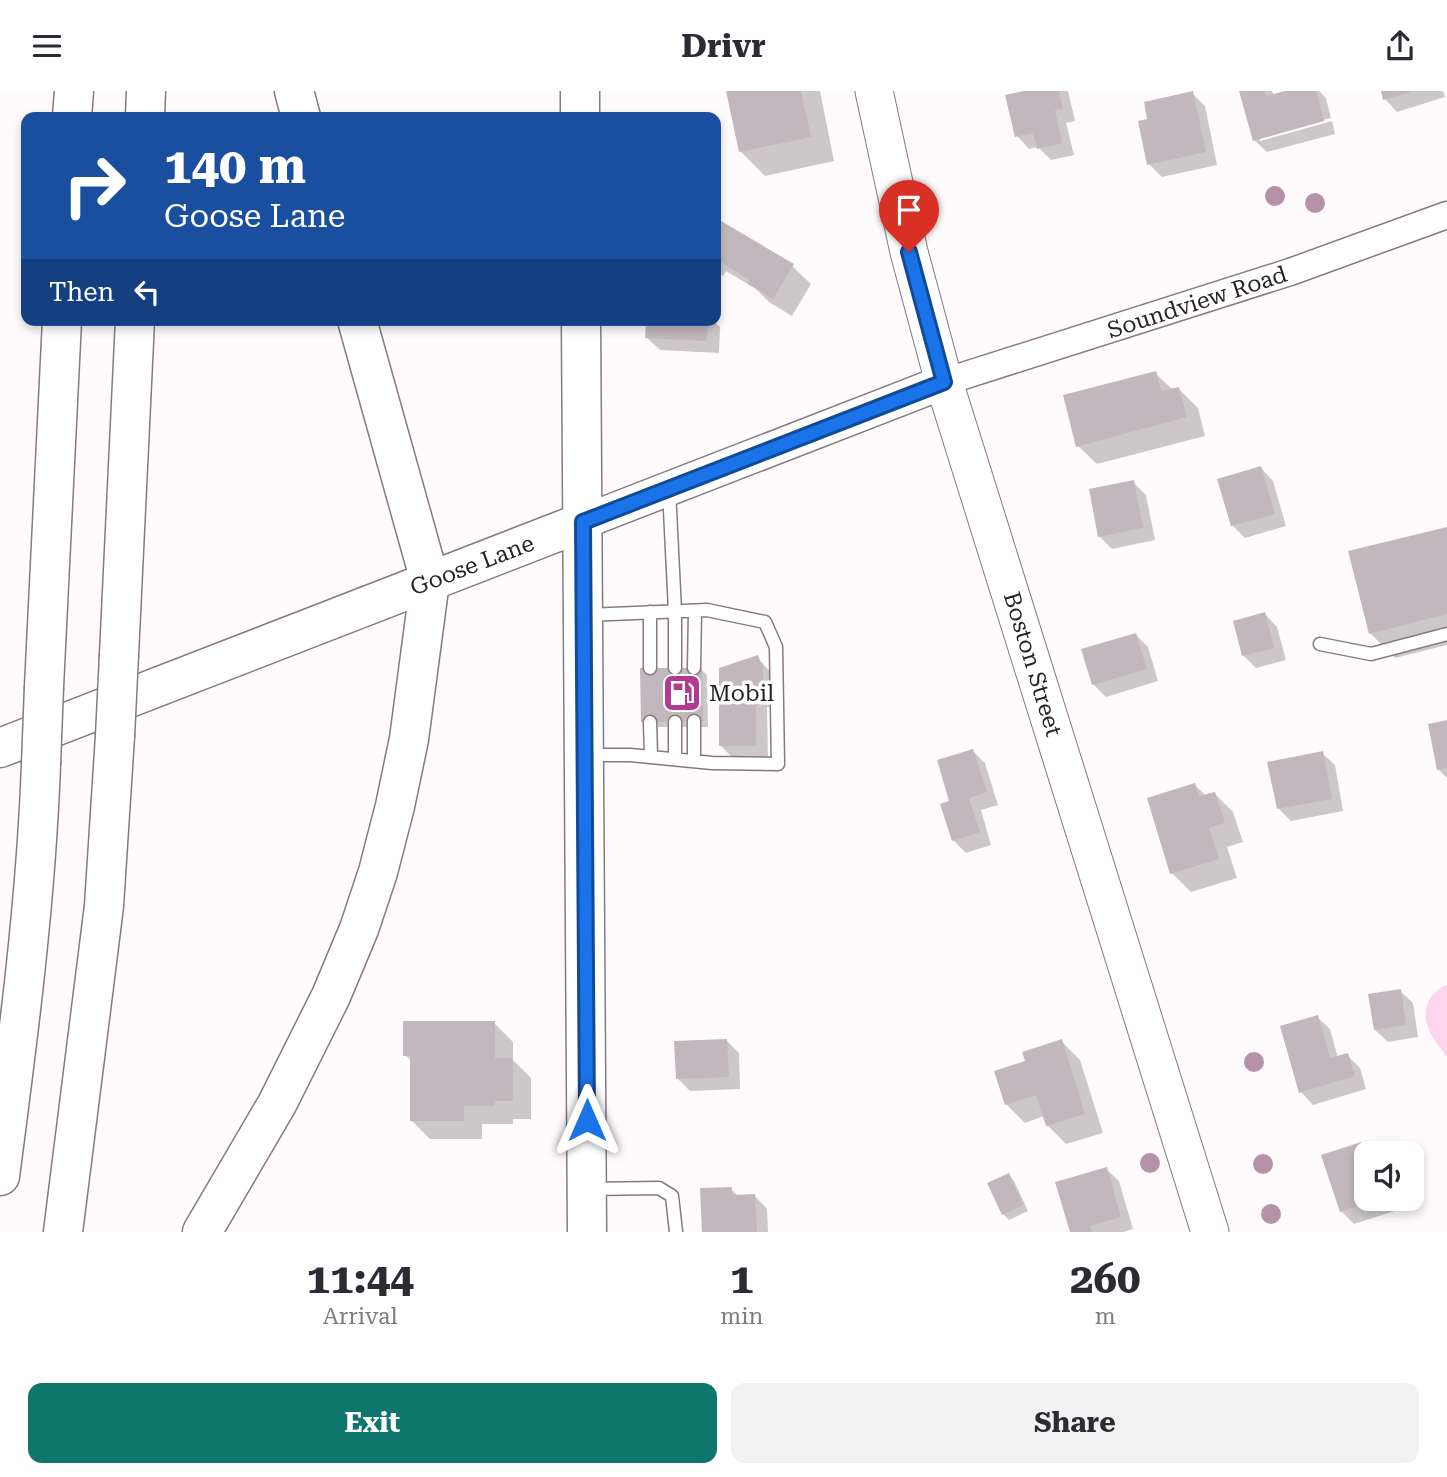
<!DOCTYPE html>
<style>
body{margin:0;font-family:"Roboto Serif",serif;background:#f2f2f3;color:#2b2b33;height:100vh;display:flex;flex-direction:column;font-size:26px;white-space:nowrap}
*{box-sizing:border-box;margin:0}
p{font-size:23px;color:#7c7c81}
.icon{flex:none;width:38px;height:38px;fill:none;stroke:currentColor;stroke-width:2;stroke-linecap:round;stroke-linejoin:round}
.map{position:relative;height:1141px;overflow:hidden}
.panel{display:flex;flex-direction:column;background:#fff;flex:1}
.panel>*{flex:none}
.banner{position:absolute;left:21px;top:21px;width:700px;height:214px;border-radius:14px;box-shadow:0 4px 10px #0003;background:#1a4fa0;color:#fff;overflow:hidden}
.buttons{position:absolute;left:1354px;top:1050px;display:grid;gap:14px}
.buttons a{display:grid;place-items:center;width:70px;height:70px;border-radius:14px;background:#fff;box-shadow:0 4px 10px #0003;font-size:35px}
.pin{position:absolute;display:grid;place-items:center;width:60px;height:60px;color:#fff;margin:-72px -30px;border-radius:50% 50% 50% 0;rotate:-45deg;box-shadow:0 0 7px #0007}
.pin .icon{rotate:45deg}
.me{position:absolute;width:77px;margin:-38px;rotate:0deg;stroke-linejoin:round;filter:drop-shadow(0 0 5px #0008)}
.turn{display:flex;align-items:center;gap:24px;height:147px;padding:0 28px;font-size:32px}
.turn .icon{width:91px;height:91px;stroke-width:2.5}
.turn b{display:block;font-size:49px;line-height:60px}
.then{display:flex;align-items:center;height:66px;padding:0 28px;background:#0003;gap:14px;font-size:26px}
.eta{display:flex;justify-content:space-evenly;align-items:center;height:119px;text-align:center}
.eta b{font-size:42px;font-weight:700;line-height:49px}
.primary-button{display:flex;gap:14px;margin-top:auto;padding:14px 28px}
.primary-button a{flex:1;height:80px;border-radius:14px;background:#0f766e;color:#fff;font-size:28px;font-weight:700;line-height:80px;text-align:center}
.primary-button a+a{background:#f2f2f3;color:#2b2b33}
header{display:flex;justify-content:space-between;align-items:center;height:91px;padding:0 28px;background:#fff;font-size:32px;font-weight:700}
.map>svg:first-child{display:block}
.green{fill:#fed5ee}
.shadow{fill:#0003}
.building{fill:#c3b7be}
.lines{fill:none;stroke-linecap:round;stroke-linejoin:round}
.service-casing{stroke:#867a81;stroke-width:15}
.minor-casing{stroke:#867a81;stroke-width:29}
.tertiary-casing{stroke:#867a81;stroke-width:36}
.secondary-casing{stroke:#867a81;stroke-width:39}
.primary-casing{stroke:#867a81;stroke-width:41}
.motorway-casing{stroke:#867a81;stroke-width:41}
.service{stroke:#fff;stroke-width:12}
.minor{stroke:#fff;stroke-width:26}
.tertiary{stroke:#fff;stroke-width:33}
.secondary{stroke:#fff;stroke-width:37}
.primary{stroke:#fff;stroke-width:38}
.motorway{stroke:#fff;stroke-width:38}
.motorway-bridge-casing{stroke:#867a81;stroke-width:41;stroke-linecap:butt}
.motorway-bridge{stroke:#fff;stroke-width:38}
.tree{fill:#b692aa}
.route-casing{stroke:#114b97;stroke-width:18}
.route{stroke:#1a73e8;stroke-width:12}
.labels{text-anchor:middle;stroke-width:7;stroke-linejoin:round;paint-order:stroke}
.street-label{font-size:23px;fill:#272325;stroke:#fff}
.poi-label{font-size:23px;fill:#272325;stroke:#fff;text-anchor:start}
</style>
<header><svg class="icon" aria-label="menu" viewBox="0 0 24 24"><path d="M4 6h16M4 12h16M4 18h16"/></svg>Drivr<svg class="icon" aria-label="share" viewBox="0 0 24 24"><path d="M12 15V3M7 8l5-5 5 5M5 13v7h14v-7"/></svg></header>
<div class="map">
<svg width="1447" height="1141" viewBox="0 0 1447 1141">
<rect width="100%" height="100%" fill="#fffafc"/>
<path class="green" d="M1447 894V966C1433 948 1415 925 1433 904 1438 899 1440 896 1447 894Z"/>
<path class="shadow" d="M728 0H820L834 70 765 85 740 60Z
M1025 0H1068L1075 30 1066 32 1074 64 1051 69 1038 56 1029 58 1017 45Z
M1241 0H1272L1274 5 1292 0H1319L1326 7 1331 27 1260 46V50L1332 30 1335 43 1267 61 1254 49Z
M1382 0H1443L1445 6 1397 21 1385 8Z
M1192 2 1205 15 1217 74 1162 86 1149 73V29Z
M716 130 792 175 811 193 792 225 769 211 756 198 726 180 723 185 716 180Z
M648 229H713L720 236 719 262 660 259 647 247Z
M1155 282 1173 299 1179 298 1198 317 1205 345 1097 373 1078 355Z
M1261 377 1273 390 1286 435 1245 447 1232 434Z
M1133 391 1146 404 1155 449 1112 458 1099 445Z
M1447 437V554L1395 567 1370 542Z
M1265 523 1277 536 1286 569 1256 577 1243 564Z
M1136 544 1148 556 1158 590 1106 606 1093 593Z
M757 566 772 583 775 616H767L768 667H733L720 654Z
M701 578 707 584 708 636H648L642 630Z
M1447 631V687L1438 678Z
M973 660 985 672 998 714 981 719 991 754 966 762 953 749 951 711Z
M1322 662 1335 674 1343 720 1291 730 1279 718Z
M1195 694 1206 705 1215 703 1233 721 1243 751 1227 756 1237 787 1191 801 1172 782Z
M1400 900 1413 912 1418 946 1388 951 1375 939Z
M1317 926 1330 938 1338 967 1347 964 1360 977 1366 998 1313 1014 1301 1001Z
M494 932 513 951V969L531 987V1028H513V1033H482V1048H430L411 1029 412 970 405 964Z
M727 950 739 962 740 998 690 1000 677 987Z
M1061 950 1080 969 1103 1042 1066 1053 1047 1034 1044 1025 1025 1032 1006 1013 1027 971Z
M1361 1053 1370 1062H1367V1108H1405L1407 1116 1354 1133 1341 1120Z
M1106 1078 1119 1090 1133 1138 1123 1141H1071Z
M1009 1084 1014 1090 1028 1120 1009 1129 1003 1123Z
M731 1098 739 1106 755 1105 767 1118 768 1141H703Z"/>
<path class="building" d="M726 0H801L811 46 739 61Z
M1024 0H1059L1063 18 1055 19 1062 52 1037 58 1033 42 1015 46 1005 4Z
M1193 0 1206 61 1147 74 1138 30 1147 28 1144 11Z
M1239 0H1264L1266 5 1285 0H1316L1324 30 1253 50Z
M1381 0H1411V1L1383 9Z
M415 22H467V26H415Z
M716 127 794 173 773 208 748 193 750 189 716 168Z
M646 229H708L707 250 645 247Z
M1156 280 1161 300 1179 296 1187 326 1076 356 1063 304Z
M1261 375 1275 423 1231 435 1217 388Z
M1134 389 1143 437 1098 446 1089 398Z
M1447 436V523L1369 543 1348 460Z
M1265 521 1274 557 1242 565 1233 530Z
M1136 542 1147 578 1092 594 1081 558Z
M758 564 761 572H763V604H756V655H719V577Z
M640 577H702L703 630 641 631Z
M1447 629V677L1437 679 1428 633Z
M973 658 987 701 969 707 980 741 952 750 940 713 949 710 937 669Z
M1323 660 1332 708 1277 718 1267 671Z
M1195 692 1199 705 1215 701 1225 732 1209 737 1219 768 1170 783 1147 707Z
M1401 898 1406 934 1374 939 1368 903Z
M1318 924 1330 967 1348 962 1355 985 1299 1002 1280 935Z
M403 930H495V967H513V1010H495V1015H464V1030H410V965H403Z
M727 948 729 986 676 988 674 950Z
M1062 948 1085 1023 1046 1035 1036 1004 1005 1014 994 980 1025 970 1022 961Z
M1361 1051 1367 1068V1108H1381L1340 1121 1321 1064Z
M1107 1076 1121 1126 1090 1135 1092 1141H1070L1055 1091Z
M1009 1082 1023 1114 1002 1124 987 1092Z
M732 1096V1104L755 1103 757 1141H702L700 1097Z"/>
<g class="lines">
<defs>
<path id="service" d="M669 399 675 520V577
M587 524 707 519 765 531 776 556 778 673 712 672 630 664H588
M1320 553 1371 563 1447 543
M650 577V521
M694 577 695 520
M694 630V670
M650 631 651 665
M675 668V631
M589 1098 659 1097 672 1105 676 1141"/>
<path id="minor" d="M944 291 1290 181 1447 124"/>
<path id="tertiary" d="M583 431 944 291"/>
<path id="secondary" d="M874 0 909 161 944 291 1210 1141"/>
<path id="primary" d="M580 26V0
M581 229 587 1141
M0 657 583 431"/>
<path id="motorway" d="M294 0 301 26
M72 26 74 0
M145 26 146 0
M119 564 135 229
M44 596 62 229
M0 1085C18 948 36 811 41 673
M63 1141 104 815 115 645
M202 1141 277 1013 331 905 359 838 378 781 395 715 409 648 430 490 357 229"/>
</defs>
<use href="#service" class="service-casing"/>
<use href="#minor" class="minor-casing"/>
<use href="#tertiary" class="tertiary-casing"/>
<use href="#secondary" class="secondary-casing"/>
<use href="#primary" class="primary-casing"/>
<use href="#motorway" class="motorway-casing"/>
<use href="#service" class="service"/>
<use href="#minor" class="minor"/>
<use href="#tertiary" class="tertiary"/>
<use href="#secondary" class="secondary"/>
<use href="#primary" class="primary"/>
<use href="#motorway" class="motorway"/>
<defs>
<path id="motorway-bridge" d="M115 645 119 564
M41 673 44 596"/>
</defs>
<use href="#motorway-bridge" class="motorway-bridge-casing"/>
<use href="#motorway-bridge" class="motorway-bridge"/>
</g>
<g class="tree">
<circle cx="1275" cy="105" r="10"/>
<circle cx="1315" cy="112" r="10"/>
<circle cx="1254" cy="971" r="10"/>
<circle cx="1150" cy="1072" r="10"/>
<circle cx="1263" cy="1073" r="10"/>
<circle cx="1271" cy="1123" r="10"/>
</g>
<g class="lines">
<defs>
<path id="route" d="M587 1029 583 431 944 291 909 161"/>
</defs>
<use href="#route" class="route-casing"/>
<use href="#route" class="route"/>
</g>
<defs>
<symbol id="fuel-square" viewBox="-11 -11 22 22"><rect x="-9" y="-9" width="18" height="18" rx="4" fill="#b23b91" stroke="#fff"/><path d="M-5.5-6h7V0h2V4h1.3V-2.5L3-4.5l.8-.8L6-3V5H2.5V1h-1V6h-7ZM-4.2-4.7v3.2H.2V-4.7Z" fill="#fff"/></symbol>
</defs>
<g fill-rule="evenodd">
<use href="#fuel-square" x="660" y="580" width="44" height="44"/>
</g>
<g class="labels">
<g class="street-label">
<text transform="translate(1197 211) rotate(-18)" y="8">Soundview Road</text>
<text transform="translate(472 474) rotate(-21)" y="8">Goose Lane</text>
<text transform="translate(1033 573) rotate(73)" y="8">Boston Street</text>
</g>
<g class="poi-label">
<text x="709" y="610">Mobil</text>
</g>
</g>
</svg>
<div class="buttons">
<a><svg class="icon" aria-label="sound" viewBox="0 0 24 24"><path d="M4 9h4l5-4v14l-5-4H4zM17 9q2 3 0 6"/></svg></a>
</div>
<div class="pin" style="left:909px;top:161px;background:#d93025"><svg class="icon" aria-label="arrive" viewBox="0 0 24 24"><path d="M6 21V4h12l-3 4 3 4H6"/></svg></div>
<svg class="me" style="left:587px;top:1029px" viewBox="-20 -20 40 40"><path d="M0-17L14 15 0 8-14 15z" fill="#1a73e8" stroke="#fff" stroke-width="4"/></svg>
<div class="banner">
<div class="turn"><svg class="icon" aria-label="right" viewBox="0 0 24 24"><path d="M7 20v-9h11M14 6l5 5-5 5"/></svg><div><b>140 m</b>Goose Lane</div></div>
<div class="then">Then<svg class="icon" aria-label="left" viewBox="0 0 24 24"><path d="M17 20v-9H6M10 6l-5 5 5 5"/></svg></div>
</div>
</div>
<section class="panel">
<div class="eta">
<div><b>11:44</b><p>Arrival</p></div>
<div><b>1</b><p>min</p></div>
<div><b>260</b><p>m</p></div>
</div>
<div class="primary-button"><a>Exit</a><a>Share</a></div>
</section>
